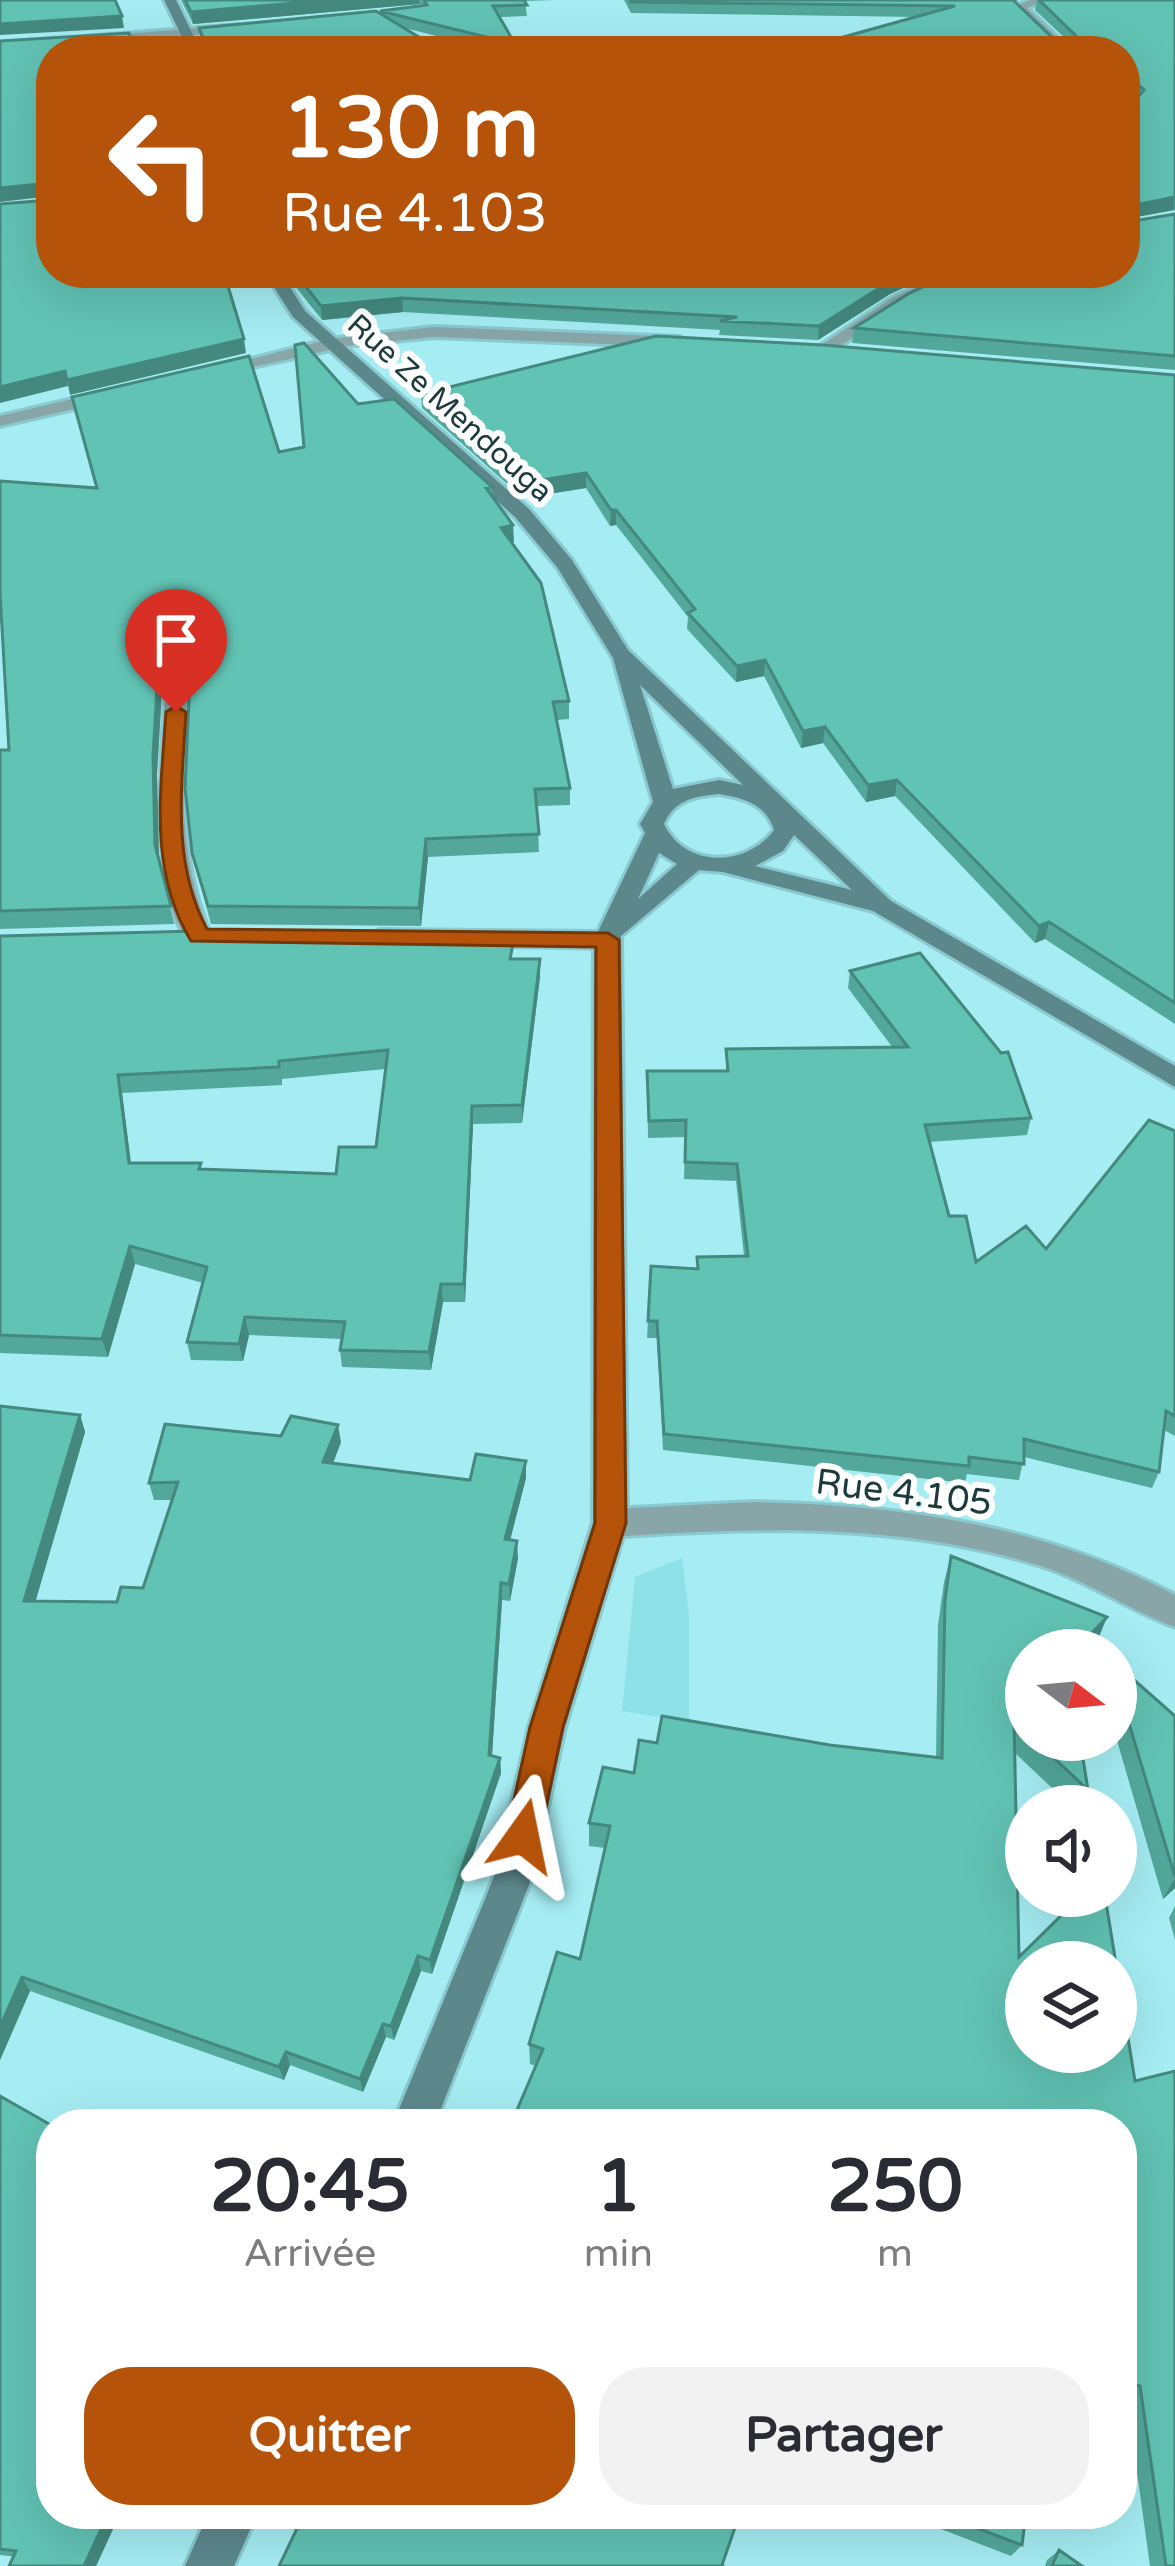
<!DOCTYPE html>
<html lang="fr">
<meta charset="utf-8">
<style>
body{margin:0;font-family:"Varela Round",sans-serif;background:#f2f2f3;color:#2b2b33;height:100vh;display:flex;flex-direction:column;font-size:45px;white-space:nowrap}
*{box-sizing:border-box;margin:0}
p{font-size:39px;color:#7c7c81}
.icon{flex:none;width:66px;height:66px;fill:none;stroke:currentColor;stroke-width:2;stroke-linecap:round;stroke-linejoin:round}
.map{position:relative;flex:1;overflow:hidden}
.drawer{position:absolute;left:36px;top:2109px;width:1101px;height:420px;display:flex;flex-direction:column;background:#fff;border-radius:48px;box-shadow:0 12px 48px #0002}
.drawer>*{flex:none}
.hud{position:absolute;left:36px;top:36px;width:1104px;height:252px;border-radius:48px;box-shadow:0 12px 48px #0002;background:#b45309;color:#fff;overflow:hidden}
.needle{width:78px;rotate:106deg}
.controls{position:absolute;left:1005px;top:1629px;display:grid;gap:24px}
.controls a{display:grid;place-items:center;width:132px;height:132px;border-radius:50%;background:#fff;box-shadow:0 12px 48px #0002;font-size:60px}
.pin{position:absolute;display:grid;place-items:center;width:102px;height:102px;color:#fff;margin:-123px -51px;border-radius:50% 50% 50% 0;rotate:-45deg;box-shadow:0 0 12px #0007}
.pin .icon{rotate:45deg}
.me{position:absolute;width:132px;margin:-66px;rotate:12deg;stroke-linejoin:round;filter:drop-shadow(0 0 9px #0008)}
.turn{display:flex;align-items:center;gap:42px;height:252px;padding:0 48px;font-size:54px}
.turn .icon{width:156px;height:156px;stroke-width:2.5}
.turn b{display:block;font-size:84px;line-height:102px}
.eta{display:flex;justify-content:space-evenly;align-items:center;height:204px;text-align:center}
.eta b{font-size:72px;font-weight:700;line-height:84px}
.primary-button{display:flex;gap:24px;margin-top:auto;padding:24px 48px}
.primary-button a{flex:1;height:138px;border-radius:48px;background:#b45309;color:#fff;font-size:48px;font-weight:700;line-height:138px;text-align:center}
.primary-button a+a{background:#f2f2f3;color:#2b2b33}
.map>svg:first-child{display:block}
.built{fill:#8fe1e8}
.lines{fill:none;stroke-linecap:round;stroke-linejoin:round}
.minor-casing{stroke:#8ac9cf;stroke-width:6}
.tertiary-casing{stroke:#8ac9cf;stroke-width:6}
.secondary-casing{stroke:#8ac9cf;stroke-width:6}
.minor{fill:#88a5a7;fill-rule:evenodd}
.tertiary{fill:#88a5a7;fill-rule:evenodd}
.secondary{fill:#5c888c;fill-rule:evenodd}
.wall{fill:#53a89b;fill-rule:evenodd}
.shaded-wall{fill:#44887e}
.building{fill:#61c3b4;stroke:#44887e;stroke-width:3;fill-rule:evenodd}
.route{fill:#b45309;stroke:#753606;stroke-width:3}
.labels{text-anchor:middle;stroke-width:12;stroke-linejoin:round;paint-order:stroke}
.far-street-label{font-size:30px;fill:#1d3a3d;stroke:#fff}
.street-label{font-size:36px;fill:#1d3a3d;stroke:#fff}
</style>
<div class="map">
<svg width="1175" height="2566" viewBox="0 0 1175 2566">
<rect width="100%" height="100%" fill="#a5edf3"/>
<path class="built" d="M682 1558 689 1615V1722L622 1711 635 1577Z"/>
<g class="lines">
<defs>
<path id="minor" d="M1030 0H1048L1027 8 1071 51H1058L1013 7Z
M239 25 243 32 90 41 84 37Z
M1125 93 1137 103 1125 117Z
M947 273H968L904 304 828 354 814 350 892 298Z
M434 327 680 337 688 342 680 347 434 337 353 345 216 375 208 370 330 339Z
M111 390 120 395 117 399 0 426V416Z
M178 665 189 671C183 763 174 850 211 936L199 944C143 928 164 718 167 671Z
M754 1502C903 1505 1042 1525 1175 1595V1627C1129 1610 1088 1581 1041 1566 902 1522 753 1527 610 1537L598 1533 593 1523 598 1513 610 1509Z"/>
<path id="tertiary" d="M379 930 607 932 620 940 607 948 370 943 366 938Z"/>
<path id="secondary" d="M164 0H176L201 51H189Z
M265 273H281L305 311 529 509 572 560 628 650 891 901 1175 1066V1087L873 911 723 872 699 870 621 936 627 1523 565 1727 534 1872 435 2124H393L496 1872 529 1727 593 1523 594 940 645 833 640 824 653 802 613 658 557 567 515 517 293 317ZM640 685 743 785 719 780 673 789ZM719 794C744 798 766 804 774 830 746 868 685 868 664 824 674 800 695 796 719 794ZM794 835 852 890 755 866 783 851ZM659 853 677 864 638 899Z
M208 2514H257L234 2566H185Z"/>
</defs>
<use href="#minor" class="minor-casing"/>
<use href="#tertiary" class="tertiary-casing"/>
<use href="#secondary" class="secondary-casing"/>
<use href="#minor" class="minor"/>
<use href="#tertiary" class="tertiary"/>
<use href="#secondary" class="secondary"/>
</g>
<path class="wall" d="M181 0H554L525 1 527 16 500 17 515 44 516 51H496L405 28 442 51H196V44L201 41 199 28 380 13V11L421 5 420 4 193 24Z
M624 0H1019L1014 2 1057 42H1069L1035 10 1037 0H1175V210L1125 219 1128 222 1175 214V370L852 343 854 328 908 294 952 273H1125V107L1128 109 1137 98 1128 90H1125V51H793L916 17 631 13Z
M290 273H936L890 294 818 340 719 335 720 330 403 312 322 320 291 281Z
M1175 375V1024L1045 939 1035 943 895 796 866 802 823 743 801 748 764 676 736 682 687 629 688 617 616 525 610 526 586 488 523 498 422 408 421 394Z
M72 397 279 452 304 447 358 404 492 487 493 497 514 542H511L569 701V719L556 720 570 788V805L537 806 539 852 428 857 421 926 211 924 192 853 190 669 176 661 163 671 157 774 159 859 174 924 0 929V750H9L0 610V481L96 488Z
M417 933V938L514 959H540V977L522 1123 473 1124 465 1302H443L431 1370 342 1367 340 1350 342 1339 249 1335 243 1361 191 1360 187 1342 203 1283 135 1264 108 1357 0 1353V936ZM385 1069 376 1147 336 1174 202 1169 131 1163 122 1093 282 1085V1079Z
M850 971 1031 1118 1027 1135 929 1142 949 1216 976 1262 1046 1249 1175 1131V1436L1164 1430 1159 1472 1152 1488 1024 1457 1019 1480 967 1474 965 1483 663 1450 657 1338H647L651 1266 697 1269V1257L744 1256 736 1181 684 1179 685 1137 648 1138 647 1071H726V1049L893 1048 848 988Z
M0 1406 80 1415 85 1432 35 1601 117 1602 143 1588 172 1500H154L149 1483 341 1442 333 1463 470 1480 526 1478 510 1540 518 1558 510 1601 502 1600 492 1755 500 1758 501 1773 432 1974 421 1971 394 2040 386 2037 363 2092 290 2065 284 2080 30 1991 0 2060Z
M951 1556 1107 1617 1094 1645 1100 1650H1026V1740H1087L1080 1741 1088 1790 1081 1806H1071L1014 1752 1019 1957 1081 1896H1105L1135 2081 1175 2071V2566H1150L1127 2400 1122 2399V2124H511L536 2066 530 2064 529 2044 557 1952 580 1959 605 1848 589 1846V1823L603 1767 634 1773 639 1740 657 1743 662 1716 830 1745 936 1757 938 1625 944 1582ZM1026 1962H1116V2052H1026Z
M1116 1664 1175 1716V1888L1163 1899 1116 1737Z
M1175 1906V1940L1169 1918Z
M0 2096 51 2514H120L96 2566 0 2555Z
M902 2514H1026L1022 2545 1011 2556Z
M1059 2550 1082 2566H1045L1047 2560Z"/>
<path class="shaded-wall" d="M329 0H419L420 4 193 24 191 12Z
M122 16 124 28 0 35V24Z
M48 183 51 196 0 202V188Z
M1175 197 1174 210 1125 219V207Z
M907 273H936L890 294 818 340 819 326 892 280Z
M402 298 403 312 322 320 321 306Z
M244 339 246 353 70 395 67 380Z
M65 371 68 386 0 403V387Z
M586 473V488L523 498V483Z
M611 510H616V525L610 526Z
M513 525 514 542 501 544V528Z
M173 644 176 661 163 671 157 774 159 863 155 845 153 756 159 654Z
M765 660 764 676 736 682 737 666Z
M825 727 823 743 801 748 803 731Z
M897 780 895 796 866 802 868 785Z
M426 839 428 857 421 926 419 908Z
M1049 922 1045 939 1035 943 1039 926Z
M540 959V977L522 1123V1105Z
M118 1075 122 1093 133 1181 129 1163Z
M472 1106 473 1124 465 1302 464 1284Z
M130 1246 135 1264 108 1357 102 1339Z
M441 1284 443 1302 431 1370 429 1352Z
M245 1317 249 1335 243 1361 239 1344Z
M80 1415 85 1432 31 1617 24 1601Z
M338 1425 341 1442 327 1479 323 1462Z
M526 1461V1478L506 1556 505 1539Z
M517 1541 518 1558 510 1601 509 1584Z
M501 1583 502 1600 491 1771 489 1755Z
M1107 1617 1097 1642 1090 1650 1087 1638Z
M1125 1710 1116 1732V1712Z
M500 1758 501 1773 432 1974 430 1960Z
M1175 1878V1888L1163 1899Z
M418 1956 421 1971 394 2040 391 2026Z
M22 1977 30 1991 0 2060V2027Z
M383 2024 386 2037 363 2092 360 2079Z
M286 2052 290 2065 284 2080 279 2067Z
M108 2514H120L96 2566H84Z"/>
<path class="building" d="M0 0H115L122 16 0 24Z
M185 0H329L191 12Z
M424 0H524L527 5 493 6 515 44 380 11 427 5Z
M630 0H1013L1057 42H1076V36L1039 0H1175V197L1125 207V107L1128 109 1144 90 1130 77 1125 78V51H793L955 6 631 2Z
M376 11 442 51H200L196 44 204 40 199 28Z
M129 33 136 51H51V191L48 183 0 188V41Z
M51 198V273H224L244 339 67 380 65 371 0 387V204L49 200Z
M1175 214V356L854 328 908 294 952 273H1125V219L1128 222Z
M295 273H907L892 280 819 326 720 321 737 317 402 298 321 306Z
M656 336 823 345 1175 375V1003L1049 922 1039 926 897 780 868 785 825 727 803 731 765 660 737 666 688 613 695 609 616 510H611L586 473 523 483 421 394Z
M304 343 358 404 394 399 492 487 486 488 513 525 501 528 541 583 569 701 553 702 570 788 535 789 539 834 426 839 419 908 208 906 192 853 185 788 191 654 173 644 159 654 153 756 155 845 171 906 0 911V750H9L0 593V481L97 488 72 397 249 356 279 452 304 447 295 345Z
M196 931 417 933 416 938 513 944 510 959H540L522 1105 472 1106 464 1284H441L429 1352 340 1350 345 1322 245 1317 239 1344 187 1342 207 1267 130 1246 102 1339 0 1335V936ZM388 1050 376 1147H339L336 1174 199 1169 201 1163H129L118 1075 279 1067V1061Z
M920 953 1001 1053 1008 1052 1031 1118 925 1125 949 1216H966L976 1262 1026 1226 1046 1249 1149 1120 1175 1131V1416L1166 1411 1159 1472 1024 1439V1464L969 1457V1466L664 1434 657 1321H648L651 1266 698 1269 697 1257 748 1256 737 1164 685 1162 686 1120 649 1121 647 1071H728L726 1049 908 1047 850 971Z
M0 1406 80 1415 24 1601 117 1602 121 1587 143 1588 178 1482 149 1483 165 1424 281 1436 291 1416 338 1425 323 1462 470 1480 476 1454 526 1461 505 1539 517 1541 509 1584 501 1583 489 1755 500 1758 430 1960 418 1956 391 2026 383 2024 360 2079 286 2052 279 2067 22 1977 0 2027Z
M951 1556 1107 1617 1087 1638 1100 1650H1026V1732L1014 1720 1019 1957 1081 1896H1105L1135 2081 1175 2071V2566H1166L1140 2386 1122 2383V2124H511L543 2049 529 2044 557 1952 580 1959 610 1826 589 1823 603 1767 634 1773 639 1740 657 1743 662 1716 830 1745 942 1758 945 1600ZM1026 1962H1116V2052H1026Z
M1116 1664 1175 1716V1877L1125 1710 1116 1712Z
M1035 1740H1080L1088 1790Z
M0 2096 51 2125V2514H108L84 2566H9L16 2551 0 2549Z
M304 2514H729L738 2519 722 2565 724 2566H279Z
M940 2514H1026L1022 2545Z
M1059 2550 1082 2566H1052Z"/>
<path class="route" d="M176 706 186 712C182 785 171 862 207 929L608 933 619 940 626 1523 563 1727 540 1836 535 1848 523 1852 511 1848 506 1836 530 1727 595 1523 596 947 191 941C148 870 161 790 166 712Z"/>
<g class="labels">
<g class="far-street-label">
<text transform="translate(450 408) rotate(42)" y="10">Rue Ze Mendouga</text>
</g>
<g class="street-label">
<text transform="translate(904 1491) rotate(7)" y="13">Rue 4.105</text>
</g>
</g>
</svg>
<div class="controls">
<a><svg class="needle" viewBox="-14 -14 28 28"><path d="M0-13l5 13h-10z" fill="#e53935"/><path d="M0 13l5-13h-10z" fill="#7c7c81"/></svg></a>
<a><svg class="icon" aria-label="sound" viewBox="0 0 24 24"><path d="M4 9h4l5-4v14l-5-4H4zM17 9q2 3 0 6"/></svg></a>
<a><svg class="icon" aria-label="layers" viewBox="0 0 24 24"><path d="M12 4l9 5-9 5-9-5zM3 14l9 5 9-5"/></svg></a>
</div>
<div class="pin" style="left:176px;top:712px;background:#d93025"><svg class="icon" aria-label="arrive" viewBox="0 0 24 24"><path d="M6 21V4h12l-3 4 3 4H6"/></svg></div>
<svg class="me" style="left:523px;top:1836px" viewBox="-20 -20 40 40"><path d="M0-17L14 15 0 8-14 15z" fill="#b45309" stroke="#fff" stroke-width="4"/></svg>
<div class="hud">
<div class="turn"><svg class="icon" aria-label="left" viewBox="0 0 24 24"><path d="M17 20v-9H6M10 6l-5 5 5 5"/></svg><div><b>130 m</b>Rue 4.103</div></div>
</div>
<section class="drawer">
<div class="eta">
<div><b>20:45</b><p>Arrivée</p></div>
<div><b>1</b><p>min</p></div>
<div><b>250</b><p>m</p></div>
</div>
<div class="primary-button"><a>Quitter</a><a>Partager</a></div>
</section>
</div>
